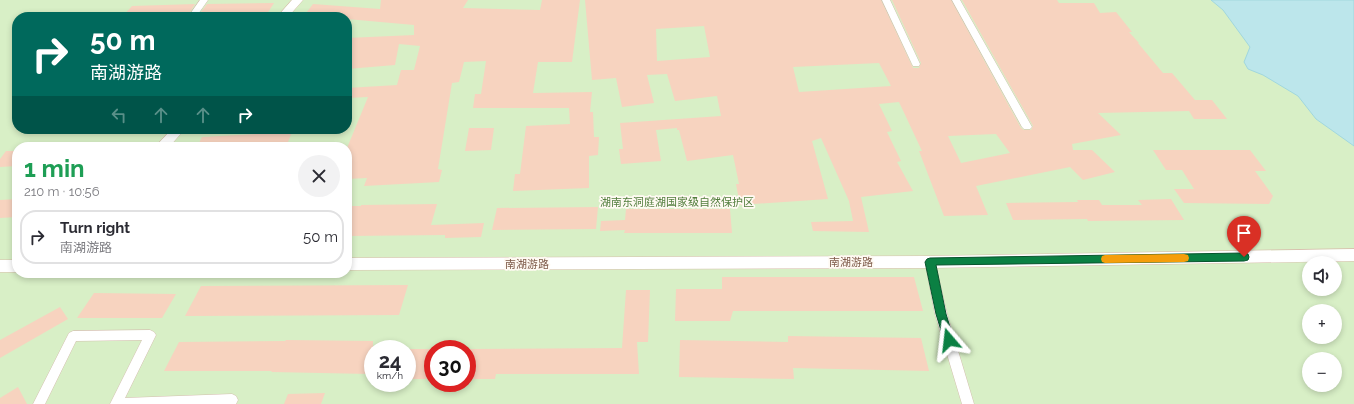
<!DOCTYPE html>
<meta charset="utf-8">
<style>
body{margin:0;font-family:Raleway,"Noto Sans SC",sans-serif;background:#f2f2f3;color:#2b2b33;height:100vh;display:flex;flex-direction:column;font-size:15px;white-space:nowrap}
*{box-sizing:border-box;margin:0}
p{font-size:13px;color:#7c7c81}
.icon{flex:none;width:22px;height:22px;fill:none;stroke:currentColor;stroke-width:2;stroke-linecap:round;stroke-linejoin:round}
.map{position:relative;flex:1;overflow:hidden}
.drawer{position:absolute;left:12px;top:142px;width:340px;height:136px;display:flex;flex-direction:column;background:#fff;border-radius:16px;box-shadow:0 2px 6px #0003}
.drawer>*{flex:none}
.hud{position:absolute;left:12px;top:12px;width:340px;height:122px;border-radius:16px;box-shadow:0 2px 6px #0003;background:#00695c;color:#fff;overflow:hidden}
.controls{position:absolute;left:1302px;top:256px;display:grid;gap:8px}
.controls a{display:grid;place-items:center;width:40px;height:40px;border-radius:50%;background:#fff;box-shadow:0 2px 6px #0003;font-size:20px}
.speed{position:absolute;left:364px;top:340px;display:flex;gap:8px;font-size:20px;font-weight:700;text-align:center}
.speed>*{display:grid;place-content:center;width:52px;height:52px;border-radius:50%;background:#fff;box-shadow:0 2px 6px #0003;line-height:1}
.speed small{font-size:10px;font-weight:400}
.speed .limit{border:6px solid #d22;background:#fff;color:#111}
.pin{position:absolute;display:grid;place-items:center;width:34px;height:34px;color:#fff;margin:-41px -17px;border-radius:50% 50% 50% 0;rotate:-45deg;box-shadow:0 0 4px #0007}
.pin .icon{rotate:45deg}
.me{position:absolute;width:44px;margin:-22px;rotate:343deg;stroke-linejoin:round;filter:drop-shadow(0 0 3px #0008)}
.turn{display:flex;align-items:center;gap:14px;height:84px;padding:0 12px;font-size:18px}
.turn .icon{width:52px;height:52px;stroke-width:2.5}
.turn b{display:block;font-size:28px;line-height:34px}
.lanes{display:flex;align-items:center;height:38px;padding:0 12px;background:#0003;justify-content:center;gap:20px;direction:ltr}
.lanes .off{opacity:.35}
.round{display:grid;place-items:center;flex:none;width:42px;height:42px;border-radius:21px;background:#f2f2f3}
.head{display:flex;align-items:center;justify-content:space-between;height:68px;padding:0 12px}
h1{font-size:24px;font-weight:700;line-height:30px;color:#1e9e55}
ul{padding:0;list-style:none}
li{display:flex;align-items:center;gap:12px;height:54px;margin:0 8px 6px;padding:0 4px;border:2px solid #e1e1e2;border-radius:16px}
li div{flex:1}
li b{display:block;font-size:15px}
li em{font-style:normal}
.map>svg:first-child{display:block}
.green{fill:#d8efc6;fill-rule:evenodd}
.water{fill:#bce6eb;stroke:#a1d7de}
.building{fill:#f7d3bf;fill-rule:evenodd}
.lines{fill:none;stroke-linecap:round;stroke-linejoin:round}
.street-casing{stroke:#d5bfb0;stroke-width:1}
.secondary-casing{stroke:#d9bfad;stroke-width:1}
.street{fill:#fff;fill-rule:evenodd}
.secondary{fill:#fff;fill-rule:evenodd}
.route{fill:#0b8043;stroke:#07532c}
.slow{fill:#f59e0b}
.labels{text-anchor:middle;stroke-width:3.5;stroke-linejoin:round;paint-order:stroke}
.park-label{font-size:11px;fill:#527e3d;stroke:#fffaf3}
.street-label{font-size:11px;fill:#7e5a49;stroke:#fffaf3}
</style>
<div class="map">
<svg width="1354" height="404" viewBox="0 0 1354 404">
<rect width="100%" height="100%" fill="#fef6eb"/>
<path class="green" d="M0 0H1354V404H0ZM17 17H347V129H17ZM17 147H347V273H17ZM1309 263H1335V289H1309ZM1309 311H1335V337H1309ZM373 349H407V383H373ZM433 349H467V383H433ZM1309 359H1335V385H1309Z"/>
<path class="water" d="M1211 0H1354V146L1316 119 1298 96 1263 75 1248 69 1244 62 1250 47 1223 10Z"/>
<path class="building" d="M381 0H468L463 8 540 10 542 0H580L572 62H538L533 93 592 92 590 112H593L594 137H599L598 155 589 156V188L513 191 515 174H520L526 126 570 124 569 108H473L475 94H481L486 61 464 62 459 82 452 83 438 169 442 170 439 182 364 186 367 178 347 179V148L368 97 347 98V88L397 85 401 70H414L420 46 399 44 395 65 347 69V38L414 35V25L347 19V17H303L313 4 380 9Z
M585 0H881L913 68H919L921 63 892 0H951L1021 128 1024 130H1031L1033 126 962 0H1057L1059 3H1094L1100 13 1116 12 1132 32H1129L1139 43H1138L1163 73H1172L1195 100H1212L1227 119H1194L1189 111 1098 113 1121 135 1072 144 1073 150H1092L1115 172 1083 180 1070 167 976 186 988 215 944 216 919 151H922L899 102 879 104 892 131 887 132 901 161 897 162 913 191 861 197 869 232 813 231 811 222 853 221 849 201 821 138 812 141 828 199 740 205 736 184H739L733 155 687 161 679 130H677V128L656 130 661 161 621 164 619 149H623L620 123 721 116 717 96 675 101 667 74 647 75 654 103 622 107 616 78 592 80ZM704 26 710 57 657 61 656 29ZM879 63 891 86 799 92 793 67ZM996 134 1010 153 961 163 948 136Z
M274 3 267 14 198 16 207 4Z
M195 4 187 17H122L132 6Z
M469 128H494L491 150 465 151Z
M292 132 286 147H197L202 137Z
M1153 150H1250L1266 171H1255L1273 196 1269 204 1184 203 1174 189H1194L1182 170H1166Z
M6 151H17V166L0 167V159Z
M17 199V217L0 218V200Z
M1171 199 1184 220 1088 221 1087 219 1013 220 1006 203 1078 202 1077 200H1099L1102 205H1142L1138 200Z
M437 204 431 225 484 223 481 237 445 238V235L347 236V206H361V205Z
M598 207 596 229 492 230 497 208Z
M626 209H730L732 233H624L625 230 600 231 601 221 625 220Z
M722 277H914L923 311H733L730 321H675L676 289H722Z
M408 285 399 315 185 316 201 286Z
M626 290H650L648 342H637L639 374H496L495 379H467V349L622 348Z
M94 293 176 294 162 318H77Z
M60 307 68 319 0 358V340Z
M788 336 921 338 929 371 793 368 794 379 679 377 680 340 788 342Z
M286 340 373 341V366L370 374 271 372 272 371H164L179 342 285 341Z
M410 349H433V379H407V359Z
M18 387 27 404H0V398Z
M325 393 321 404H284L288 394Z"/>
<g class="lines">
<defs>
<path id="street" d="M200 0H208L196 17H188Z
M882 0H890L920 64 919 66H913L912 64Z
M952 0H960L1032 127 1030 129H1024L1022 127Z
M930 258 934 259 935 262 947 314 974 404H962L935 314 925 262 926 259Z
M150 330 154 332 156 335 125 398 232 394 236 396 238 400 236 404H110L142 340 76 341 45 404H33L69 333 73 331Z"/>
<path id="secondary" d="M292 0H303L288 17H277Z
M172 129H185L169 147H155Z
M1354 249V261L930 268 347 270V258L930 256Z
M0 260H17V272H0Z"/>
</defs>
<use href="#street" class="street-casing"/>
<use href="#secondary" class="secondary-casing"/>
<use href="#street" class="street"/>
<use href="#secondary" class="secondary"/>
</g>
<path class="route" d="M1244 253 1248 254 1249 257 1248 260 1244 261 936 265 946 314 954 340 953 343 949 344 945 343 944 340 936 314 925 262 927 259 930 258Z"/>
<path class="slow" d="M1184 254 1188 255 1189 258 1188 261 1184 262 1105 263 1102 262 1101 259 1102 256 1105 255Z"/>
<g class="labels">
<g class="park-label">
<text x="677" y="206">湖南东洞庭湖国家级自然保护区</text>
</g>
<g class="street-label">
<text x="851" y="266">南湖游路</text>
<text x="527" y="268">南湖游路</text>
</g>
</g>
</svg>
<div class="controls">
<a><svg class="icon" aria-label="sound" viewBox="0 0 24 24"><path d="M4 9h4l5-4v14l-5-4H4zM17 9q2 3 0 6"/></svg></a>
<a>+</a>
<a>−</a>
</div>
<div class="speed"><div>24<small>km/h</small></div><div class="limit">30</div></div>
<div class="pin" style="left:1244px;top:257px;background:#d93025"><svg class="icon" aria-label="arrive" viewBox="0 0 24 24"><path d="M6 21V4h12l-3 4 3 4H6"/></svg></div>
<svg class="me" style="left:949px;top:340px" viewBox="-20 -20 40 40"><path d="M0-17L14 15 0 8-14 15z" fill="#0b8043" stroke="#fff" stroke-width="4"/></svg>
<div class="hud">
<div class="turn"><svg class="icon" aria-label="right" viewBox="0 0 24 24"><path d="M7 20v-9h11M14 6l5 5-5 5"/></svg><div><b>50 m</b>南湖游路</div></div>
<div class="lanes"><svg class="icon off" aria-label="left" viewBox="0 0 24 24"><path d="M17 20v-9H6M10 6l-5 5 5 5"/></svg><svg class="icon off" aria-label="ahead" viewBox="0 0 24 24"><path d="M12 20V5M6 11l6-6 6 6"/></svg><svg class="icon off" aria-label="ahead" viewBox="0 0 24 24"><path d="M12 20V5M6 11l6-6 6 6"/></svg><svg class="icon" aria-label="right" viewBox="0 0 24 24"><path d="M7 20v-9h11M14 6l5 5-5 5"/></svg></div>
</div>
<section class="drawer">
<div class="head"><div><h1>1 min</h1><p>210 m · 10:56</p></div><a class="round"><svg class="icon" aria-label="close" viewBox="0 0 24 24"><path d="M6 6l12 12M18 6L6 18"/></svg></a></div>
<ul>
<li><svg class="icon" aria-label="right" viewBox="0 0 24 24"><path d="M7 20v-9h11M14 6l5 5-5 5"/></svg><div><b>Turn right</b><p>南湖游路</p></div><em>50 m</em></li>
</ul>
</section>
</div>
